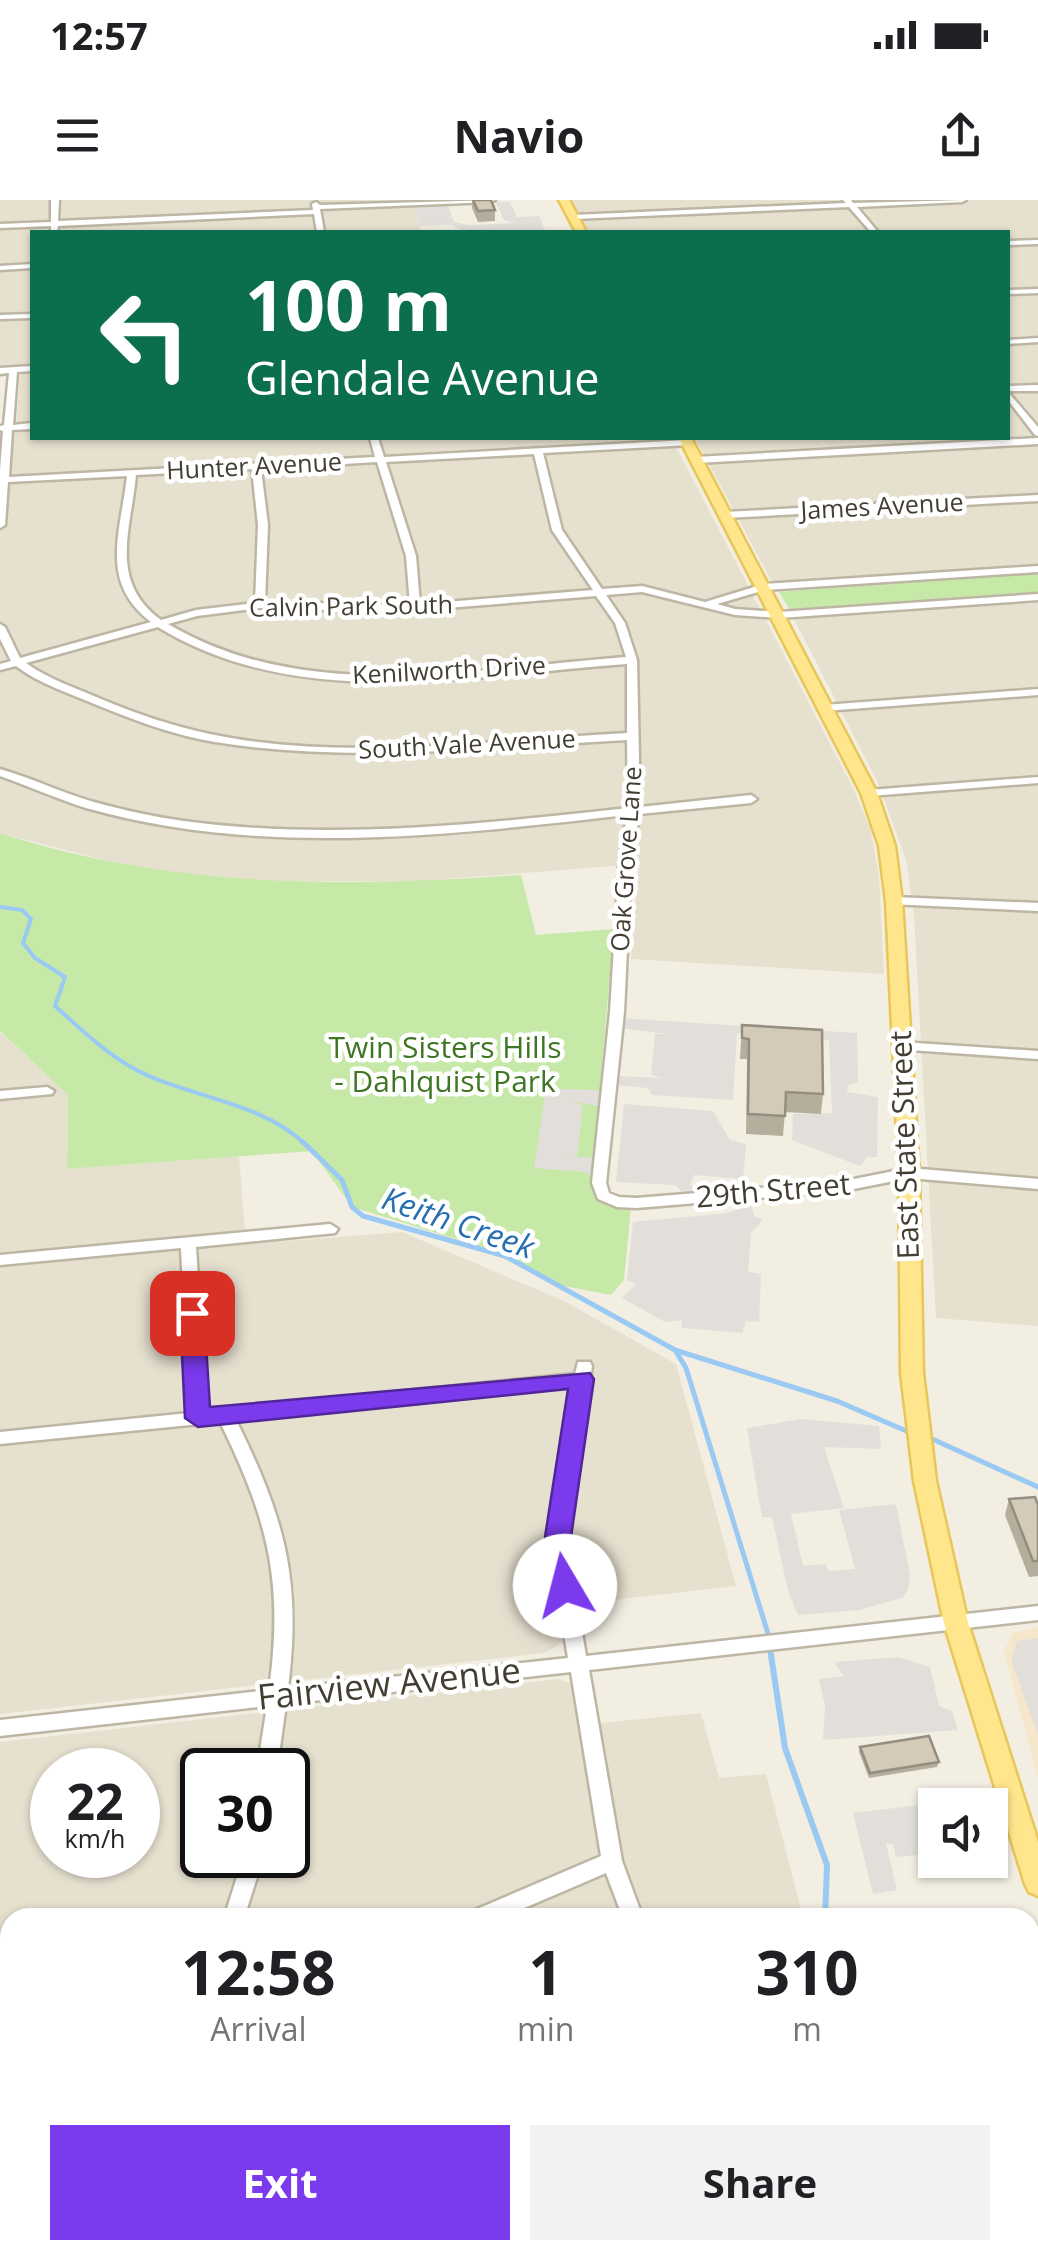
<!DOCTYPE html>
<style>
body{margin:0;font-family:"Open Sans",sans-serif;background:#f2f2f2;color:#202124;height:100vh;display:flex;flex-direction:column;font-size:38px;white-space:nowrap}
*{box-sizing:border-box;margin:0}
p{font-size:32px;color:#757577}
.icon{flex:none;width:55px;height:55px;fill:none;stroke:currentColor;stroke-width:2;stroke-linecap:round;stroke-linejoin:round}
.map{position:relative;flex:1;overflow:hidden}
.side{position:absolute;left:0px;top:1708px;width:1040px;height:352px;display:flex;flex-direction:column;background:#fff;border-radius:30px 30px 0 0;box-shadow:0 2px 8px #0004}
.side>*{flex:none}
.top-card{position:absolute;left:30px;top:30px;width:980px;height:210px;border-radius:0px;box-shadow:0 2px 8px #0004;background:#0b6e4f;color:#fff;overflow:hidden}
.controls{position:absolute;left:918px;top:1588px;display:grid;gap:20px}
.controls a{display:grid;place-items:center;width:90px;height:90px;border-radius:0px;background:#fff;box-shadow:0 2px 8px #0004;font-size:50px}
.speed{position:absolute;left:30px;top:1548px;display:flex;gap:20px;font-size:50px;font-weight:700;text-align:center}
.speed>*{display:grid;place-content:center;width:130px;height:130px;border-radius:50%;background:#fff;box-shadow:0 2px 8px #0004;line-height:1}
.speed small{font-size:25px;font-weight:400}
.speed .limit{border:5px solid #111;border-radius:15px;background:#fff;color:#111}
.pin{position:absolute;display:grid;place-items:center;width:85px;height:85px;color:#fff;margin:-42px;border-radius:20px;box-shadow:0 5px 15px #0006}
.me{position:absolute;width:110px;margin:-55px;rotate:352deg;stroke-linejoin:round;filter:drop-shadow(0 0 8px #0008)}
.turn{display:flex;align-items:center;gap:35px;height:210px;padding:0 50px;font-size:45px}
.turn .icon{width:130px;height:130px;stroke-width:2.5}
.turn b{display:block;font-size:70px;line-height:85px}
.eta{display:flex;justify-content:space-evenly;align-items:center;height:170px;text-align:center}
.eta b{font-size:60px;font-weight:700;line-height:70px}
.button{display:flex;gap:20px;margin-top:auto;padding:20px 50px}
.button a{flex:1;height:115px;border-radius:0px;background:#7c3aed;color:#fff;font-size:40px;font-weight:700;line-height:115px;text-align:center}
.button a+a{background:#f2f2f2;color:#202124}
.status{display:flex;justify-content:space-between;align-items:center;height:70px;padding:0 50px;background:#fff;direction:ltr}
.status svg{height:28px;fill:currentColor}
header{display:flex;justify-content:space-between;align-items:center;height:130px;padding:0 50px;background:#fff;font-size:45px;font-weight:700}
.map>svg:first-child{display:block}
.residential{fill:#e6e0cf;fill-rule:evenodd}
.commercial{fill:#f6e6cb}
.green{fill:#c7e9a8}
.parking{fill:#e2dfdb}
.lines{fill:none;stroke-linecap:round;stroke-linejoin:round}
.stream-far2{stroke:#9ac9f3;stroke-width:4}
.stream-far1{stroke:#9ac9f3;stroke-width:5}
.stream{stroke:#9ac9f3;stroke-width:6}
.minor-casing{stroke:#bdb6a4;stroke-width:5}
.major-casing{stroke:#e8c659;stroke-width:5}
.minor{fill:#fff;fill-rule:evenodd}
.major{fill:#ffe68d;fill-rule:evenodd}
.wall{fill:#b5ae9d}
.building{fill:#d3cab7;stroke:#948d80;stroke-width:2.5}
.route{fill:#7c3aed;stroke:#51269a;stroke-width:2.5}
.labels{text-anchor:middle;stroke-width:9;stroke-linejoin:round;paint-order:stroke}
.far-street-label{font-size:25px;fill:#433e32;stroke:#fff}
.park-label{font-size:30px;fill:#3e7624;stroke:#fff}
.street-label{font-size:30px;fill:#433e32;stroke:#fff}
.water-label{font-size:32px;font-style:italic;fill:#286fb2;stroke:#fff}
.near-street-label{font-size:35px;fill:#433e32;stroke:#fff}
</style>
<div class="status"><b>12:57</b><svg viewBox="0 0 49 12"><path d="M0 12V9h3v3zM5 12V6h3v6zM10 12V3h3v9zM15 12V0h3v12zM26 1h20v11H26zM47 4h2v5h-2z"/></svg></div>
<header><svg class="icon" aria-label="menu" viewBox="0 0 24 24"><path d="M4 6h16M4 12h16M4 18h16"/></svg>Navio<svg class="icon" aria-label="share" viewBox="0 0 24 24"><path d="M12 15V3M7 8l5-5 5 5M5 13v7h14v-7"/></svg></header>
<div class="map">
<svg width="1038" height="2058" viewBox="0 0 1038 2058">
<rect width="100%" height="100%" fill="#f2eee2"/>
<path class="residential" d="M0 0H412L421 32H32V65L0 66Z
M571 0H1038V137L1008 139V32H588Z
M32 68V166L0 168V70Z
M1038 141V367L777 383 771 380 695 238H1008V143Z
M26 172H32V238H676L0 277V230L16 229 20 175Z
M675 245 853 588 870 628 879 676 884 774 631 759 639 664 422 681H277L146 671 0 633V282Z
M1038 400V1126L936 1118 914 715 906 659 877 581 794 419Z
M0 832 68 895 67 969 239 956 246 1044 402 1032 564 1101 676 1164 736 1386 560 1406 566 1440 545 1453 0 1514Z
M558 1479 574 1485 581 1525 701 1513 719 1578 766 1574 803 1717 10 1718V2050H798L800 2058H0V1542ZM52 1570H138V1655H52ZM202 1570H288V1655H202Z"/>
<path class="commercial" d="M1038 1427V1578L1004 1451 1013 1433Z"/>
<path class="green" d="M1038 372V395L802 411 789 409 779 392Z
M0 633C172 689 343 687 521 675L536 735 614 729 591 986 597 1001 631 1008 624 1080 611 1095 554 1084 479 1046 352 1007 312 951 67 969 68 895 0 831Z"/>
<path class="parking" d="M495 1 510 2 517 17 539 16 546 32H464L452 25 420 26 413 5 447 3 454 22 469 25 514 23 504 20Z
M619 818 857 833 858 882 848 886 847 892 878 897 877 957H867L860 966 792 940 793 914 832 913 829 840 737 833 733 900 652 895 648 888 614 885 615 876 663 878 651 875 655 834H668L618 828Z
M546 889 601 890 599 906 573 902 583 906 577 956 564 957H594L592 977 585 972 534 968Z
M624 904 713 911 730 940 746 944 743 979 694 975 690 985 700 990 681 991 675 985 616 982Z
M751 1005 754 1016 763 1020 751 1033 748 1072 761 1074 759 1122 746 1121 742 1133 682 1128V1120L665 1122 622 1098 636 1084 627 1080 633 1022 728 1013Z
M801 1219 879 1226 881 1249 824 1247 844 1308 791 1314 803 1366 825 1364 829 1371 855 1369 839 1310 896 1304 910 1375 908 1390 902 1398 859 1410 798 1415 788 1391 772 1317H762L747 1228Z
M1038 1438V1535L1011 1460 1017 1441Z
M899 1457 930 1467 939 1506 952 1511 958 1530 823 1540 825 1506 819 1479 844 1476 834 1462Z
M971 1599 972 1605H935V1653L896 1657 893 1644 886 1643 897 1690 873 1694 853 1613Z
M1038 1798V1986L1030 1988V1799Z"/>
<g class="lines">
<path class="stream-far2" d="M0 707 22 710 31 719 23 743 35 758 65 777 55 806C84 832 112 860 149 876 199 898 266 905 306 945"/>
<path class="stream-far1" d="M303 942 342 980 352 1007 363 1016 505 1056 675 1150 837 1201 911 1233
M675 1150 686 1168 769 1437
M930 1238 1038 1287"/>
<path class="stream" d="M768 1435 785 1548 827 1665 825 1718
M899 2050 901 2058"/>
<defs>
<path id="minor" d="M51 0H59L58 21 313 10 312 4 316 2 320 5 495 0 491 2 320 9 324 32H317L314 14 58 26 57 32H51V26L0 28V24L51 22Z
M843 0H851L853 3 966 0 962 2 857 7 878 32H871L849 7 573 19 569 17 573 15 846 3Z
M1038 40V44L1008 45V41Z
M32 64V68L0 70V66Z
M1038 89V93L1008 94V90Z
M32 114V118L0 119V115Z
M1038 138V142L1008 144V140Z
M32 166V171L17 172 13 225 32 223V229L12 230 9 277 375 257 370 238H378L384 257 687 240 691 243 690 245 543 253 562 330 602 389 642 386 705 402 764 384 1038 366V372L765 390 717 404 735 409 779 412 1038 394V400L779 418 735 415 642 392 606 395 625 423 637 460 640 607 751 595 757 599 751 603 639 614 631 666 624 812 606 983 609 993 619 997 636 998 844 981 909 968 1038 979V989L909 978 844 991 636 1008 617 1007 598 999 592 983 610 812 619 666 627 615C449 635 262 658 86 608 57 599 29 586 0 576V569C32 578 62 593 94 602 123 610 154 617 184 621 332 641 481 624 628 608L627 540C490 547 352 564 215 542 172 535 131 519 92 503 66 492 38 483 16 466L0 470V464L11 461 0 439V424L5 427 20 458 151 422C98 382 121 331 127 276L8 282 5 325 0 328V270L3 231 0 230V226L4 225 9 173 0 174V168ZM534 254 552 330 593 390 420 404 416 356 386 262ZM377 262 406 356 410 405 265 402 268 325 261 269ZM252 269 258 325 255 403 196 410 161 420C108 381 131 330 136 275ZM596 396 615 423 626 457C474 468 307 506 168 424L197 416 260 408 396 412ZM158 427C298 513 472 475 627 464V533C494 540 341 562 210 534 172 526 137 514 101 499 76 488 48 479 26 463Z
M1038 185V191H1008V186Z
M1008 192 1038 227V236L1035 235 1008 200Z
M1038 238V244L696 263 691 260 696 257Z
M1038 295V301L725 318 720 315 725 312Z
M1038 489V495L824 511 818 508 824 505Z
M1038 577V583L869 596 863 593 869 590Z
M894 697 1038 703V711L890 704 888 701Z
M901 842 1038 851V859L896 849 894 846Z
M47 887 54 891 52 894 0 899V891Z
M330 1024 338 1029 335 1033 196 1047 206 1211 575 1174 578 1162H590L592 1166 567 1343 586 1456 1038 1406V1420L589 1470 622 1661 643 1718H623L606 1673 501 1718H467L470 1712 601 1656 571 1472 286 1504 277 1570H257L267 1506 0 1536V1520L269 1490C284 1381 268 1320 220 1222L0 1244V1232L189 1213 181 1048 0 1065V1055ZM573 1186 549 1343 568 1458 288 1488C302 1379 284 1317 236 1220Z
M244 1655H264L244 1718H224Z
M10 1791V1811L0 1812V1792Z
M10 1992V2020L0 2025V1997Z
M307 2050H329L330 2058H308Z
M800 2050H822L824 2058H802Z"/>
<path id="major" d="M559 0H569L586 32H576Z
M679 238H691L877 593 895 646 902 701 919 973 923 1173 936 1281 968 1423 1038 1642V1696L1029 1692 1025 1684 944 1423 914 1281 901 1173 899 973 886 701 879 646 861 593Z"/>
</defs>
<use href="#minor" class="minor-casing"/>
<use href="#major" class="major-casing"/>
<use href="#minor" class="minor"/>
<use href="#major" class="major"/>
</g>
<path class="wall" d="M472 0H491L495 10V21L478 22 472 8Z
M742 825 823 894 821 914 785 912 783 936 746 934 747 859H740Z
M1009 1299 1038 1305V1376L1029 1377 1005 1315Z
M860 1547 939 1562 937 1567 869 1578 859 1552Z"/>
<path class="building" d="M473 0H491L495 10 478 11Z
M742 825 822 830 823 894 786 892 785 916 748 914 749 839 742 838Z
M1035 1297 1038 1305V1361H1033L1009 1299Z
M929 1536 939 1562 870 1573 860 1547Z"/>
<path class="route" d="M192 1104 204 1113 210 1207 590 1173 594 1179 571 1337 579 1386 575 1394 565 1397 552 1386 545 1337 568 1189 198 1227 185 1218 180 1113Z"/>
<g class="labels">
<g class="far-street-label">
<text transform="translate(254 266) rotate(-3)" y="9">Hunter Avenue</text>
<text transform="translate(882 306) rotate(-3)" y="9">James Avenue</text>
<text transform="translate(351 406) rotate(-1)" y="9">Calvin Park South</text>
<text transform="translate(449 470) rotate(-3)" y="9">Kenilworth Drive</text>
<text transform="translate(467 544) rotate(-3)" y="9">South Vale Avenue</text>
<text transform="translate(626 659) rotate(-86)" y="9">Oak Grove Lane</text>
</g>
<g class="park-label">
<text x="445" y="858">Twin Sisters Hills<tspan x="445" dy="34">- Dahlquist Park</tspan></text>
</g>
<g class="street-label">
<text transform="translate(905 945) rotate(-92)" y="10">East State Street</text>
<text transform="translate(773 991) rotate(-5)" y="10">29th Street</text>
</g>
<g class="water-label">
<text transform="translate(458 1023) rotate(19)" y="11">Keith Creek</text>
</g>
<g class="near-street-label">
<text transform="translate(389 1484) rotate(-6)" y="12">Fairview Avenue</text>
</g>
</g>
</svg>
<div class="controls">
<a><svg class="icon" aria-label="sound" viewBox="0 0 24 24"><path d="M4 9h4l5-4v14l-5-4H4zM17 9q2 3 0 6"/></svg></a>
</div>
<div class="speed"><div>22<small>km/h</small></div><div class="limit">30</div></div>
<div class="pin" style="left:192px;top:1113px;background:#d93025"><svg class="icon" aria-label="arrive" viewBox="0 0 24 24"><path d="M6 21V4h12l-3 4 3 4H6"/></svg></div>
<svg class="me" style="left:565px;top:1386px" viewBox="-20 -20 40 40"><circle r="19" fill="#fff"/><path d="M0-13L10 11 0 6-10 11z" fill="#7c3aed"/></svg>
<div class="top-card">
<div class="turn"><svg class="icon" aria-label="left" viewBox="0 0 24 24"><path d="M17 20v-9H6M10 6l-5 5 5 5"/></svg><div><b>100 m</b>Glendale Avenue</div></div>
</div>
<section class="side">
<div class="eta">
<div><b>12:58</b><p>Arrival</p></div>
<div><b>1</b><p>min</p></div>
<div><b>310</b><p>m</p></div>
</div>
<div class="button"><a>Exit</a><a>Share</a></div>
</section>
</div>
